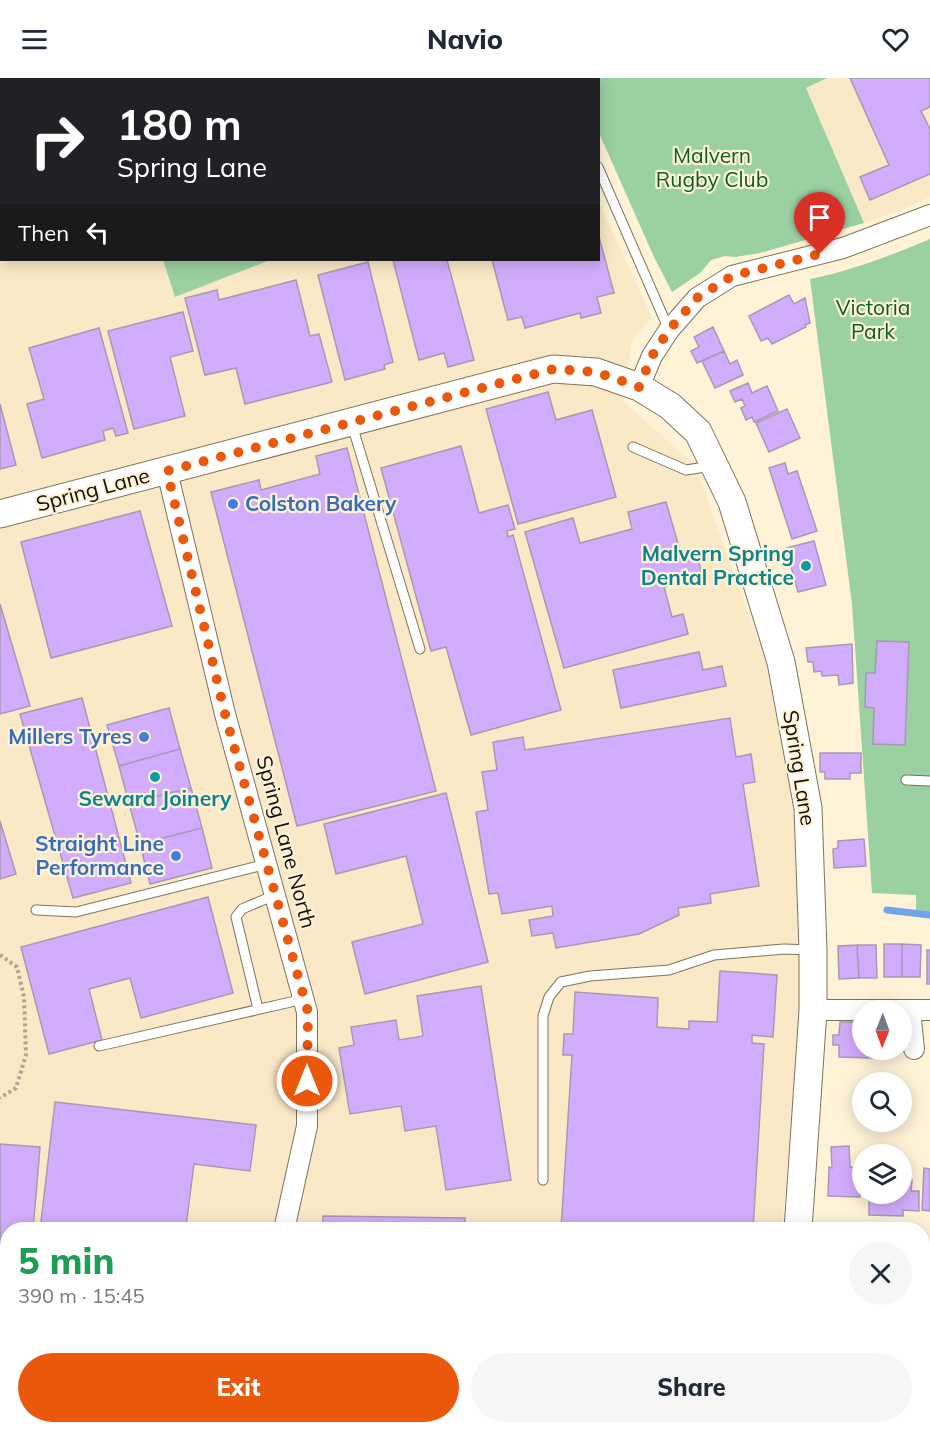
<!DOCTYPE html>
<meta charset="utf-8">
<style>
body{margin:0;font-family:Mulish,sans-serif;background:#f6f6f7;color:#1f2937;height:100vh;display:flex;flex-direction:column;font-size:22px;white-space:nowrap}
*{box-sizing:border-box;margin:0}
p{font-size:20px;color:#747a83}
.icon{flex:none;width:33px;height:33px;fill:none;stroke:currentColor;stroke-width:2;stroke-linecap:round;stroke-linejoin:round}
.map{position:relative;flex:1;overflow:hidden}
.panel{position:absolute;left:0px;top:1144px;width:930px;height:212px;display:flex;flex-direction:column;background:#fff;border-radius:24px 24px 0 0;box-shadow:0 3px 15px #0003}
.panel>*{flex:none}
.banner{position:absolute;left:0px;top:0px;width:600px;height:183px;box-shadow:0 3px 15px #0003;background:#202124;color:#fff;overflow:hidden}
.needle{width:39px;rotate:181deg}
.fabs{position:absolute;left:852px;top:922px;display:grid;gap:12px}
.fabs a{display:grid;place-items:center;width:60px;height:60px;border-radius:50%;background:#fff;box-shadow:0 3px 15px #0003;font-size:30px}
.pin{position:absolute;display:grid;place-items:center;width:51px;height:51px;color:#fff;margin:-62px -26px;border-radius:50% 50% 50% 0;rotate:-45deg;box-shadow:0 0 6px #0007}
.pin .icon{rotate:45deg}
.me{position:absolute;width:66px;margin:-33px;rotate:0deg;stroke-linejoin:round;filter:drop-shadow(0 0 4px #0008)}
.turn{display:flex;align-items:center;gap:21px;height:126px;padding:0 18px;font-size:27px}
.turn .icon{width:78px;height:78px;stroke-width:2.5}
.turn b{display:block;font-size:42px;line-height:51px}
.then{display:flex;align-items:center;height:57px;padding:0 18px;background:#0003;gap:12px;font-size:22px}
.round{display:grid;place-items:center;flex:none;width:63px;height:63px;border-radius:32px;background:#f6f6f7}
.overview{display:flex;align-items:center;justify-content:space-between;height:102px;padding:0 18px}
h1{font-size:36px;font-weight:800;line-height:45px;color:#1e9e55}
.button{display:flex;gap:12px;margin-top:auto;padding:12px 18px}
.button a{flex:1;height:69px;border-radius:36px;background:#ea580c;color:#fff;font-size:24px;font-weight:800;line-height:69px;text-align:center}
.button a+a{background:#f6f6f7;color:#1f2937}
header{display:flex;justify-content:space-between;align-items:center;height:78px;padding:0 18px;background:#fff;font-size:27px;font-weight:800}
.map>svg:first-child{display:block}
.built{fill:#f9e9c7}
.green{fill:#9bd0a2}
.lines{fill:none;stroke-linecap:round;stroke-linejoin:round}
.stream{stroke:#71a4ea;stroke-width:7}
.building{fill:#d3adfd;stroke:#a59ab2;stroke-width:1.5}
.lane-casing{stroke:#7f735c;stroke-width:11}
.street-casing{stroke:#7f735c;stroke-width:22}
.secondary-casing{stroke:#7f735c;stroke-width:29}
.path{stroke:#b0a691;stroke-width:4;stroke-dasharray:3 3;stroke-linecap:butt}
.lane{stroke:#fff;stroke-width:9}
.street{stroke:#fff;stroke-width:20}
.secondary{stroke:#fff;stroke-width:27}
.route{stroke:#ea580c;stroke-width:10;stroke-dasharray:0 18}
.shop-dot{fill:#3f7fe0;stroke:#fef2d7;stroke-width:2}
.culture-dot{fill:#0f9aa8;stroke:#fef2d7;stroke-width:2}
.labels{text-anchor:middle;stroke-width:4.5;stroke-linejoin:round;paint-order:stroke}
.park-label{font-size:21px;fill:#075e24;stroke:#fef2d7}
.street-label{font-size:21px;fill:#130e06;stroke:#fef2d7}
.shop-label{font-size:21px;font-weight:bold;fill:#366cbe;stroke:#fef2d7;text-anchor:end}
.culture-label{font-size:21px;font-weight:bold;fill:#0d838f;stroke:#fef2d7;text-anchor:end}
</style>
<header><svg class="icon" aria-label="menu" viewBox="0 0 24 24"><path d="M4 6h16M4 12h16M4 18h16"/></svg>Navio<svg class="icon" aria-label="heart" viewBox="0 0 24 24"><path d="M12 20l-8-8c-3-5 5-10 8-4 3-6 11-1 8 4z"/></svg></header>
<div class="map">
<svg width="930" height="1355" viewBox="0 0 930 1355">
<rect width="100%" height="100%" fill="#fef2d7"/>
<path class="built" d="M0 0 92 1 2 2V182H163L176 219 270 182H598L599 125 652 239 632 263 623 323 695 387 765 583 801 762 799 946 782 1152H8V1348L515 1349 514 1355H0Z
M827 0H930V119L909 129 864 145 806 10Z"/>
<path class="green" d="M92 0H499V1L92 2Z
M568 0H827L806 10 864 145 760 175 735 179 725 178 711 182 700 195 672 214 654 179 599 55 598 2Z
M930 161V834H916V817L872 815 852 526 810 201C851 193 892 177 930 161Z
M163 182H270L175 219Z"/>
<g class="lines">
<path class="stream" d="M887 832 930 837"/>
</g>
<path class="building" d="M850 0H930V29L921 33 930 51V96L870 122 860 99 889 87Z
M598 155 614 215 597 219 601 235 581 240 580 235 525 250 522 239 508 242 492 182H598Z
M393 182H447L474 282 448 289 444 275 419 282Z
M368 184 393 284 384 287 385 291 345 302 318 197Z
M296 202 310 258 319 256 332 304 245 326 236 290 205 297 185 220 217 212 219 222Z
M789 217 794 226 805 220 810 245 805 247 806 249 772 266 768 260 761 263 749 238Z
M183 234 193 273 170 279 185 338 134 351 108 253Z
M713 249 724 273 697 285 691 273 699 269 694 259Z
M99 250 128 355 116 358 113 350 103 353 105 362 42 380 27 326 44 321 29 270Z
M724 273 730 286 737 282 743 297 715 310 702 283Z
M748 305 752 315 767 308 778 333 754 344 752 339 746 342 741 330 745 328 742 321 735 324 730 313Z
M548 314 556 342 592 332 616 419 518 446 486 331Z
M0 326 16 387 0 391Z
M787 331 800 360 769 374 756 345Z
M461 368 479 435 508 427 515 451 507 453 508 459 513 457 561 632 471 657 446 569 431 573 381 390Z
M347 370 436 713 297 748 211 414 259 402 261 412 320 396 316 378Z
M785 385 788 396 797 393 817 453 792 461 769 390Z
M666 424 681 476 695 472 703 499 664 509 672 539 683 536 688 556 564 590 525 454 573 440 580 465 632 451 628 434Z
M140 433 172 548 51 580 21 464Z
M814 463 826 507 798 514 786 470Z
M0 526 30 628 0 636Z
M877 563 909 564 905 667 873 666 874 630 865 629 866 595H875Z
M852 566 853 605 839 607 838 597 822 598 821 593 814 594 813 584H808L806 570Z
M699 574 703 592 722 588 726 608 621 630 613 592Z
M82 620 131 805 73 820 20 636Z
M169 630 180 671 119 688 107 647Z
M730 640 736 679 751 676 755 704 743 706 759 808 710 816 711 825 678 830 679 837 639 856 556 870 553 855 532 858 529 842 553 838 552 828 502 836 498 815 489 816 476 734 488 732 482 694 497 692 493 664 523 659 525 672Z
M180 671 191 710 129 725 119 688Z
M820 675H861V695H850V701H825V694H820Z
M191 710 202 750 140 766 129 725Z
M446 715 488 884 365 916 352 864 423 846 406 778 336 796 324 746Z
M0 743 16 796 0 801Z
M202 750 212 790 150 806 140 766Z
M864 761 866 788 834 790 833 771 838 770V763Z
M208 819 233 915 141 940 130 900 89 911 102 962 49 976 21 869Z
M884 866H902V899H884Z
M902 866 921 867 920 899H902Z
M857 867 859 900 839 901 838 868Z
M857 867H876L877 900H859Z
M927 872H930V906H927Z
M720 893 777 897 773 959 752 957V965L764 966 753 1152H561L572 977H563L564 956H573L575 914 658 920 657 949 689 951V943L717 944Z
M481 908 511 1102 446 1112 436 1048 405 1053 401 1028 350 1036 339 970 354 967 351 949 396 942 399 962 423 958 417 918Z
M840 944H862V972H873L872 980 839 979V967H833V957H839Z
M55 1024 256 1047 250 1093 194 1086 186 1148 167 1146V1152H40Z
M0 1066 40 1069 33 1152H8V1326L0 1325Z
M849 1068 850 1089 862 1090V1105L859 1106 860 1119 828 1118 829 1089 832 1090 831 1069Z
M924 1090 930 1091V1133L922 1132Z
M902 1101 912 1102 911 1113H919V1133L903 1132V1138L869 1137V1116H902Z
M323 1138 465 1140V1152H323Z
M930 1227V1241H925L926 1260H922V1228Z
M367 1348H381L385 1355H356Z
M413 1348H491V1355H413Z
M560 1348H609L608 1355H559Z
M629 1348H654L664 1350 663 1355H628Z
M681 1348H733L732 1355H680Z"/>
<g class="lines">
<defs>
<path id="lane" d="M598 89 669 252
M0 110H2
M352 347 420 571
M633 369 686 392 712 388
M906 702 930 703
M36 832 76 834 267 786
M258 931 236 839 242 831 275 817
M99 968 304 921
M543 1102V938L549 919 561 904 590 898 669 892 714 877 784 871 811 872
M54 1355 69 1348"/>
<path id="street" d="M639 309 652 278 669 252 697 220 732 198 843 170 930 137
M167 393 225 636 307 934V1048L284 1152
M813 932H930
M910 932 914 971
M922 1185H930
M218 1355 219 1348"/>
<path id="secondary" d="M0 436 553 291 596 294 639 309 670 328 698 354 732 424 781 584 808 730 813 872V932L798 1152
M777 1355 778 1348"/>
</defs>
<use href="#lane" class="lane-casing"/>
<use href="#street" class="street-casing"/>
<use href="#secondary" class="secondary-casing"/>
<path class="path" d="M561 0 562 2
M0 877 17 889 24 919 26 977 16 1010 0 1020"/>
<use href="#lane" class="lane"/>
<use href="#street" class="street"/>
<use href="#secondary" class="secondary"/>
</g>
<g class="lines">
<path class="route" d="M307 1003 308 934 225 636 167 393 554 291 596 294 639 309 652 278 669 252 697 220 732 198 820 176"/>
</g>
<g class="shop-dot">
<circle cx="233" cy="426" r="6"/>
<circle cx="144" cy="659" r="6"/>
<circle cx="176" cy="778" r="6"/>
</g>
<g class="culture-dot">
<circle cx="806" cy="488" r="6"/>
<circle cx="155" cy="699" r="6"/>
</g>
<g class="labels">
<g class="park-label">
<text x="712" y="85">Malvern<tspan x="712" dy="24">Rugby Club</tspan></text>
<text x="873" y="237">Victoria<tspan x="873" dy="24">Park</tspan></text>
</g>
<g class="street-label">
<text transform="translate(93 412) rotate(-15)" y="7">Spring Lane</text>
<text transform="translate(799 690) rotate(81)" y="7">Spring Lane</text>
<text transform="translate(286 764) rotate(75)" y="7">Spring Lane North</text>
</g>
<g class="shop-label">
<text x="245" y="433" text-anchor="start">Colston Bakery</text>
<text x="132" y="666">Millers Tyres</text>
<text x="164" y="773">Straight Line<tspan x="164" dy="24">Performance</tspan></text>
</g>
<g class="culture-label">
<text x="794" y="483">Malvern Spring<tspan x="794" dy="24">Dental Practice</tspan></text>
<text x="155" y="728" text-anchor="middle">Seward Joinery</text>
</g>
</g>
</svg>
<div class="fabs">
<a><svg class="needle" viewBox="-14 -14 28 28"><path d="M0-13l5 13h-10z" fill="#e53935"/><path d="M0 13l5-13h-10z" fill="#747a83"/></svg></a>
<a><svg class="icon" aria-label="search" viewBox="0 0 24 24"><circle cx="10" cy="10" r="6"/><path d="M15 15l6 6"/></svg></a>
<a><svg class="icon" aria-label="layers" viewBox="0 0 24 24"><path d="M12 4l9 5-9 5-9-5zM3 14l9 5 9-5"/></svg></a>
</div>
<div class="pin" style="left:820px;top:176px;background:#d93025"><svg class="icon" aria-label="arrive" viewBox="0 0 24 24"><path d="M6 21V4h12l-3 4 3 4H6"/></svg></div>
<svg class="me" style="left:307px;top:1003px" viewBox="-20 -20 40 40"><circle r="17" fill="#ea580c" stroke="#fff" stroke-width="3"/><path d="M0-11L8 9 0 5-8 9z" fill="#fff"/></svg>
<div class="banner">
<div class="turn"><svg class="icon" aria-label="right" viewBox="0 0 24 24"><path d="M7 20v-9h11M14 6l5 5-5 5"/></svg><div><b>180 m</b>Spring Lane</div></div>
<div class="then">Then<svg class="icon" aria-label="left" viewBox="0 0 24 24"><path d="M17 20v-9H6M10 6l-5 5 5 5"/></svg></div>
</div>
<section class="panel">
<div class="overview"><div><h1>5 min</h1><p>390 m · 15:45</p></div><a class="round"><svg class="icon" aria-label="close" viewBox="0 0 24 24"><path d="M6 6l12 12M18 6L6 18"/></svg></a></div>
<div class="button"><a>Exit</a><a>Share</a></div>
</section>
</div>
